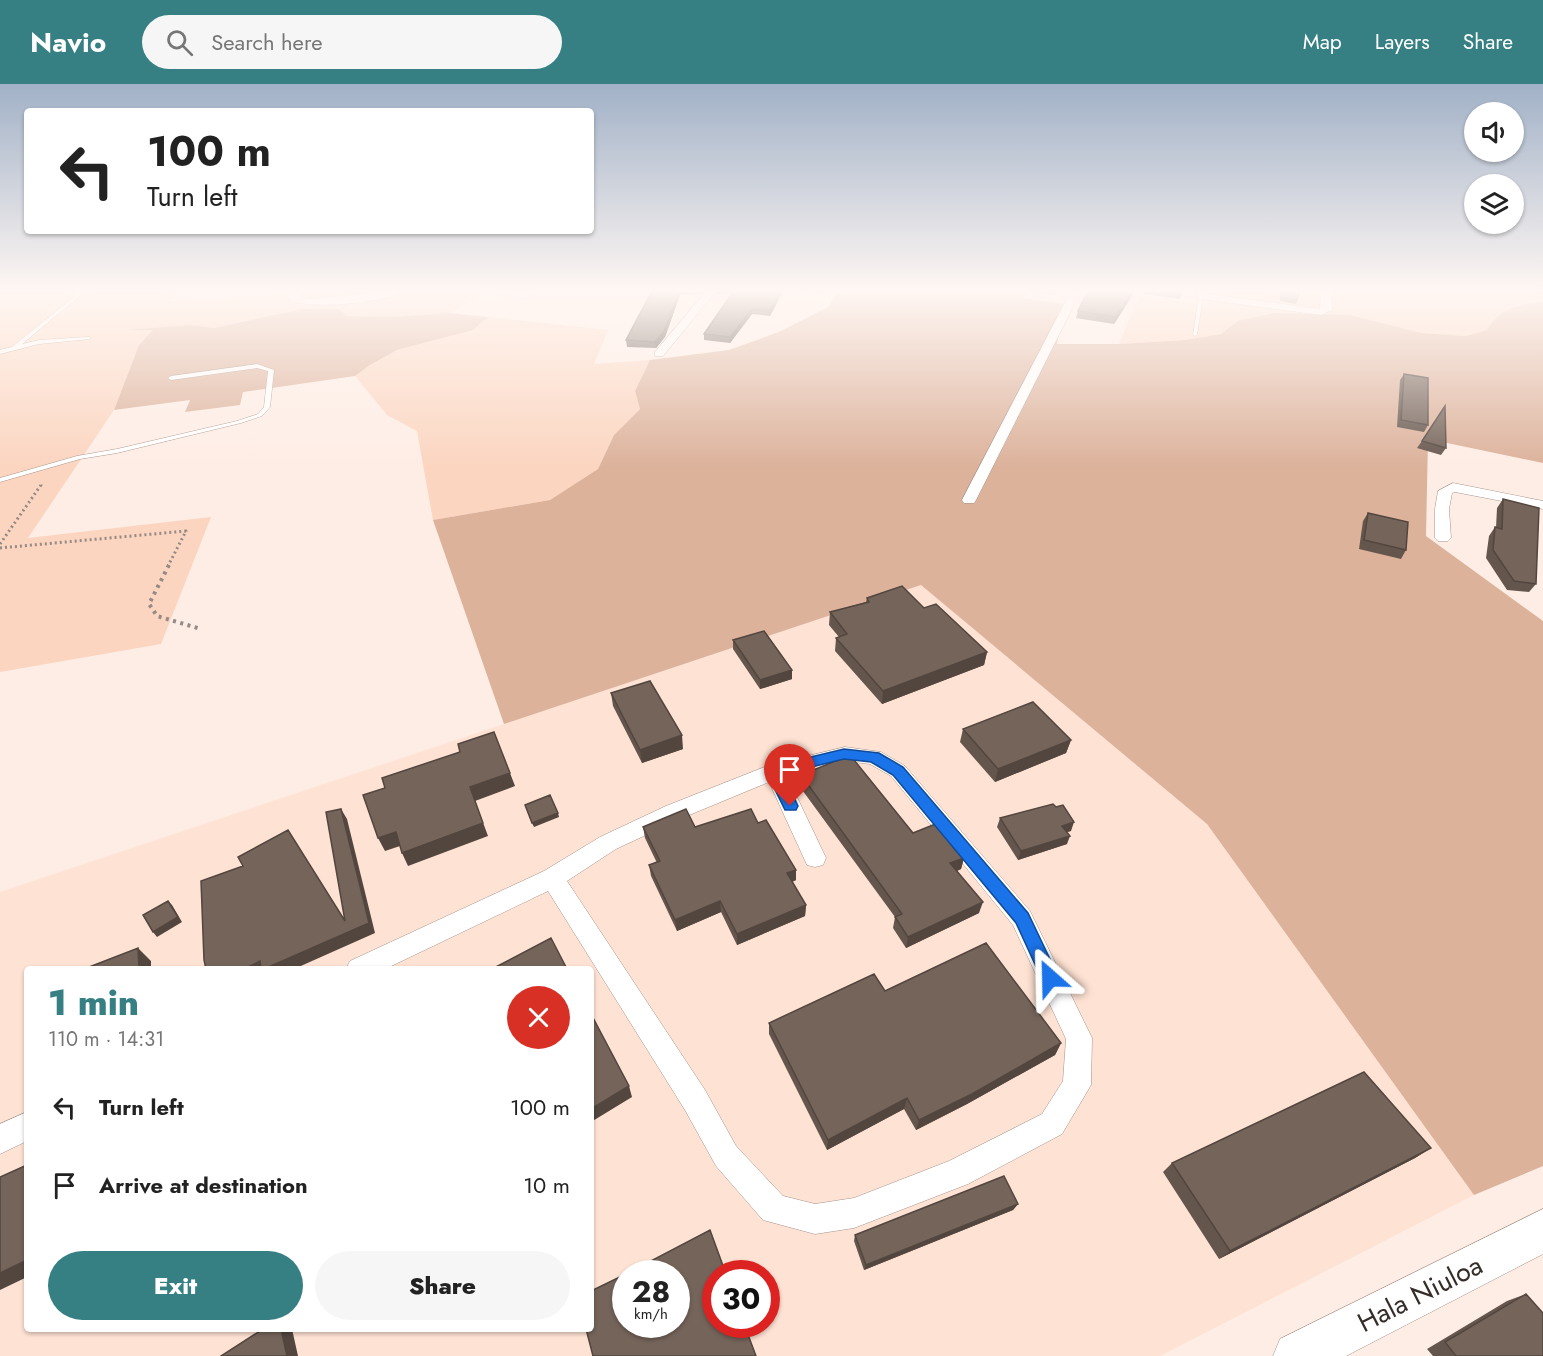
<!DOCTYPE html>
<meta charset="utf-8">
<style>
body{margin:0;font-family:Jost,sans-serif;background:#f6f6f6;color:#222;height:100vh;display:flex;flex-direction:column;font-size:22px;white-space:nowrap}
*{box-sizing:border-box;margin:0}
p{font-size:20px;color:#767676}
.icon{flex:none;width:33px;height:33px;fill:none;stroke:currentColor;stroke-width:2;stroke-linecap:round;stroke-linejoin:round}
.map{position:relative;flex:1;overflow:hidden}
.details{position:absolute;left:24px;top:882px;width:570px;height:366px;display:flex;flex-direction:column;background:#fff;border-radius:6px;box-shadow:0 2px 4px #0004}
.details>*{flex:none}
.banner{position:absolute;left:24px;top:24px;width:570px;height:126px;border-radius:6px;box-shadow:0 2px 4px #0004;background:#fff;color:#222;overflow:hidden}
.buttons{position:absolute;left:1464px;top:18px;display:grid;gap:12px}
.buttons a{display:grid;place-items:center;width:60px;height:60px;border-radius:50%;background:#fff;box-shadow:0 2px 4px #0004;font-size:30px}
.speed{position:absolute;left:612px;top:1176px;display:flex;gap:12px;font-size:30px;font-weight:700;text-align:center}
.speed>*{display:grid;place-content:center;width:78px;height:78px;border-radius:50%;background:#fff;box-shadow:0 2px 4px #0004;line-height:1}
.speed small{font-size:15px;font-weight:400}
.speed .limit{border:9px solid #d22;background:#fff;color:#111}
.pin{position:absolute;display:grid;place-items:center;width:51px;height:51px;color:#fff;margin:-62px -26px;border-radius:50% 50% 50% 0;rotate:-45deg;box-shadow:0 0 6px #0007}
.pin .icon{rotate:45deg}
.me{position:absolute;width:66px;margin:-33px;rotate:335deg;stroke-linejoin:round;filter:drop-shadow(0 0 4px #0008)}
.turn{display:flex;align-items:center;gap:21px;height:126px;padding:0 24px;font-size:27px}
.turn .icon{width:78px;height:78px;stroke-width:2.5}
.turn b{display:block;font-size:42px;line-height:51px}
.round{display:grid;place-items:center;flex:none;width:63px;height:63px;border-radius:32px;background:#f6f6f6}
.head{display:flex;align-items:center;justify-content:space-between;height:102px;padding:0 24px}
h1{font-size:36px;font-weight:800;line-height:45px;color:#367f83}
.cta{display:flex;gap:12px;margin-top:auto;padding:12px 24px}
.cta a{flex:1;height:69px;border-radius:36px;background:#367f83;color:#fff;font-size:24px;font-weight:800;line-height:69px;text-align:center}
.cta a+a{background:#f6f6f6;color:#222}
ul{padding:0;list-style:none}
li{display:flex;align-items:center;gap:18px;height:78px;padding:0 24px}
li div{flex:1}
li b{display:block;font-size:22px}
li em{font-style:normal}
header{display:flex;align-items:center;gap:36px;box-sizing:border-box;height:84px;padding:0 30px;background:#367f83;color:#fff}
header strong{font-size:28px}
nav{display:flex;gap:33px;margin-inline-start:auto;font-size:21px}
.search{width:420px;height:54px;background:#f6f6f6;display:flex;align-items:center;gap:15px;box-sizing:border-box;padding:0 21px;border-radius:33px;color:#767676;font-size:22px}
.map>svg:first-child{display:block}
.built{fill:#fee2d3;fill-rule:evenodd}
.green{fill:#fbd5c0}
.forest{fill:#dcb29b}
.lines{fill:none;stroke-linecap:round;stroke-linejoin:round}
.lane-casing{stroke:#a6948a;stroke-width:1}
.street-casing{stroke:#a6948a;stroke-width:1}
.secondary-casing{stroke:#a6948a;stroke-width:1}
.path-far1{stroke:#968a84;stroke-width:3;stroke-dasharray:2 3;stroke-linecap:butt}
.path{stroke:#968a84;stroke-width:4;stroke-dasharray:3 4.5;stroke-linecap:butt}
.lane{fill:#fff;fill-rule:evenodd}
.street{fill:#fff;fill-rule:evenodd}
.secondary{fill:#fff;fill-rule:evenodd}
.wall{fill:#65564d}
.shaded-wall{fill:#52463f}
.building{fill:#75645a;stroke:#52463f;stroke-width:1.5}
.route{fill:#1a73e8;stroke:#114b97;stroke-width:1.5}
.labels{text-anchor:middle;stroke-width:6;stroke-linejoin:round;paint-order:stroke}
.near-street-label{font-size:27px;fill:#352d29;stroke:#fefefe}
</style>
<header>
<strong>Navio</strong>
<div class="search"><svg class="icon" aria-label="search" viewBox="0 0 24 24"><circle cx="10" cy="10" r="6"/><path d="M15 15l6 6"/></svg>Search here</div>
<nav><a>Map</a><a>Layers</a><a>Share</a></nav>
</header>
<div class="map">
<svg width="1543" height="1272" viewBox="0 0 1543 1272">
<rect width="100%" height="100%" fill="#feede5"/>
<path class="built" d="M921 501 1207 740 1474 1111 1160 1272H0V808ZM27 885H591V1245H27ZM626 1190H676V1240H626ZM716 1190H766V1240H716Z"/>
<path class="green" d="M0 205H182L168 217 285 211 291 218 308 220 386 214 414 205H480L483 210 450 229 391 233 347 232 337 225H302L214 244 189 241 140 246H153L139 261 114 326 28 454 211 433 161 560 0 588Z
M306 205H394L382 210 311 216 300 213Z
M1210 205H1543V218C1521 219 1498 225 1487 246L1466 252 1421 249 1388 241 1238 237 1221 250 1185 256 1119 260 1139 212 1205 221Z
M488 233 608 246 594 280 650 276 635 307 640 325 614 351 598 385 550 416 433 436 417 347 387 331 355 292 370 281 397 266 473 246Z"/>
<path class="forest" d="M839 205H1026L1024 214 1064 220 1057 260H1119L1185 256 1221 250 1238 237 1274 229 1350 231 1421 249 1466 252 1487 246C1498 225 1521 219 1543 218V379L1428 355 1426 452 1543 537V1082L1474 1111 1207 740 921 501 504 640 433 436 550 416 598 385 614 351 640 325 635 307 650 276 729 266 779 248 828 223Z
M302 225H338L347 232 391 233 450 229 488 233 473 246 397 266 370 281 355 292 243 308 240 321 185 328 190 316 114 326 139 261 153 246H129L189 241 214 244Z"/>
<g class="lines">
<defs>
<path id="lane" d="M84 205H88L22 260 39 256 88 253H90V255L39 260 0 270V266L12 263Z
M1201 211 1203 212 1197 251 1195 252 1193 251 1199 212Z
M257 280 274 286 270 323 262 332 241 339 117 369 80 375 0 398V394L77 372 117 365 237 337 258 330 264 323 268 287 257 284 171 296 168 294 171 292Z"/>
<path id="street" d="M292 205H302L298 213 311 215 409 205C393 218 303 228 288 214Z
M480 205H503L530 211 525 214 485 208Z
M708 205H718L663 272H655V268Z
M1072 205H1082L976 416 974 419H964L962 416Z
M1198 205H1208L1207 210 1320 225 1321 205H1331L1332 226 1321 231 1201 215 1196 212Z
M1453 399 1543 417V425L1455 408 1452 409 1449 425 1451 454 1448 457H1438L1435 454V425L1438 407Z
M845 663 881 668 905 682 1030 827 1092 954 1091 1001 1062 1050 968 1100 854 1144 815 1150 763 1136 716 1082 685 1026 548 807 385 885H346L350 877 544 787 600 753 666 722 767 682ZM845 677 870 680 891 692 1013 841 1066 955 1063 997 1042 1030 949 1077 854 1114 815 1120 783 1112 736 1062 705 1006 567 797 616 765 682 734 769 698 807 781 815 783 823 781 826 774 787 692Z
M27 1028V1057L0 1070V1040Z"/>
<path id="secondary" d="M1543 1125V1170L1346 1272H1273L1280 1255Z"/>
</defs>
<use href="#lane" class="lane-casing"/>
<use href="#street" class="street-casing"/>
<use href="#secondary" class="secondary-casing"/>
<path class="path-far1" d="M0 460 41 401 40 399
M0 464 186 447 168 482"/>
<path class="path" d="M169 481 149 520 157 532 201 545"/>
<use href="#lane" class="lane"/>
<use href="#street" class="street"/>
<use href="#secondary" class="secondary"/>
</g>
<path class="wall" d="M653 205H706L701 210 680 211 665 253 656 264 627 263 626 256Z
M717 205H829L826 209 783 207 770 232 752 230 730 259 704 256V250L732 210H717Z
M1024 205H1057L1055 211 1023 207Z
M1145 205H1182L1180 215 1144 210Z
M1281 205H1300L1296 220 1280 217Z
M1133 206 1132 212 1114 240 1076 234 1078 227Z
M1404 290 1428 341 1424 348 1397 343 1400 296Z
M1422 357 1446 364 1441 371 1417 364Z
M1503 415 1536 500 1529 508 1507 506 1486 474 1489 452 1495 443 1496 444 1497 424Z
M1368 429 1406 466 1401 475 1359 465 1363 437Z
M867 514 924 524 987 568 984 581 882 620 835 567 836 554 839 553 829 541 830 528 866 518Z
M733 556 792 586V595L760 605 733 565Z
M611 609 683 665 642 679 613 622Z
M963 645 1071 656 1066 669 995 698 960 658Z
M801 691 913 749 964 774 961 785 957 787 979 829 906 864 893 844 895 833 800 703Z
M1000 734 1071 747 1067 748V760L1018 776 997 743Z
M758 739 796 786V796L792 798 806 821 805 832 737 861 721 828 677 847 651 792 649 781 657 779 645 754 643 743H695Z
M885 907 1061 959 1055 971 967 1020 916 1046 904 1025 827 1066 769 950V939Z
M1431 1064 1415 1074 1219 1175 1163 1088 1172 1079Z
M1018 1120 1013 1126 864 1186 854 1157 855 1151Z
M1526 1210 1543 1272H1433L1427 1265 1507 1217Z"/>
<path class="shaded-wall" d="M680 205V211L665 253 656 264 655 258Z
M700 205H706L701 210Z
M782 205H783V207L770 232V226Z
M1133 206 1132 212 1114 240 1116 233Z
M752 225V230L730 259V253Z
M987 568 984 581 882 620 883 607Z
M792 586V595L760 605V596Z
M682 651 683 665 642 679 640 666Z
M1071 656 1066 669 995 698 998 685Z
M510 689 515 702 475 717 488 752 408 782 402 769 470 703Z
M341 725 347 735 375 849 294 885H244L260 877 369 839Z
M558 729 559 733 534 743 532 739Z
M1074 738 1071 747 1059 750 1062 742Z
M396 748 403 761 385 767 378 754Z
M1070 752 1067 760 1018 776 1021 767Z
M964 774 961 785 947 791 950 779Z
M796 786V796L787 800V789Z
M168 817 172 821 182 838 157 853 153 848Z
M720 817 721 828 677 847 675 836Z
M983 818 979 829 906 864 908 853Z
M806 821 805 832 737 861V850Z
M138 864 151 877V885H139Z
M1061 959 1055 971 967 1020 916 1046 919 1036Z
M629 1002 632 1013 591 1038V1025Z
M907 1014 904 1025 827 1066 828 1056Z
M1431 1064 1415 1074 1219 1175 1230 1167Z
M1018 1120 1013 1126 864 1186 866 1181Z
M27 1176V1193L0 1206V1189Z
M281 1245H292L298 1272H287Z"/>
<path class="building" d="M653 205H691H680L664 247 655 258 626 256Z
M735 205H782L770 226 752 225 730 253 704 250Z
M1089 205H1128L1133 206 1116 233 1078 227Z
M1153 205H1182V209Z
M1282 205H1300L1297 216 1281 214Z
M1404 290 1428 294V341L1401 336Z
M1445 322 1446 364 1422 357Z
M1503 415 1539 424 1536 500 1514 497 1493 466 1495 443 1502 445Z
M1368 429 1408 438 1406 466 1364 456Z
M902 502 924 524 936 520 987 568 883 607 836 554 847 550 830 528 869 518 867 514Z
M764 547 792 586 760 596 733 556Z
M650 597 682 651 640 666 611 609Z
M1033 618 1071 656 998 685 963 645Z
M494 648 510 689 470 703 483 739 402 769 396 748 378 754 363 711 385 704 382 694 460 668 458 660Z
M850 671 913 749 938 739 964 774 950 779 983 818 908 853 895 833 902 830 801 691Z
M550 711 558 729 532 739 525 721Z
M1053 720 1056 723 1063 721 1074 738 1062 742 1070 752 1021 767 1000 734Z
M341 725 369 839 264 885H261L260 877 244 885H206L204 876 201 797 243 782 238 773 288 746 345 837 326 728Z
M686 725 695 743 751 725 758 739 766 736 796 786 787 789 806 821 737 850 720 817 675 836 649 781 660 777 643 743Z
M168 817 178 833 153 848 143 831Z
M551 854 567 885H492Z
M986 859 1061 959 972 1010 919 1036 907 1014 828 1056 769 939 874 890 885 907Z
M138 864 139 885H84Z
M591 930 629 1002 591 1025Z
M1364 988 1431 1064 1230 1167 1172 1079Z
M27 1081V1176L0 1189V1093Z
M1004 1092 1018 1120 866 1181 855 1151Z
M710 1146 726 1190H716V1240H744L756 1272H593L586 1245H591V1207L626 1190V1240H676V1190H626Z
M1526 1210 1543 1229V1272H1456L1445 1258Z
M263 1245H281L287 1272H221Z"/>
<linearGradient id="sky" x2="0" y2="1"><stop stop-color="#a1b1c7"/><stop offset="0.54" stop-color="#fff7f3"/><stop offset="1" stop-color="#fff7f3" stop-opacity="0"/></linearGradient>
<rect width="1543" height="383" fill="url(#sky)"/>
<path class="route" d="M844 665 879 669 903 683 1028 829 1059 894 1056 900 1050 902 1044 900 1016 839 893 691 871 678 844 675 783 690 798 722 796 726H785L766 687 769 683Z"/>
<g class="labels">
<g class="near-street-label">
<text transform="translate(1420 1210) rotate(-27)" y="9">Hala Niuloa</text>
</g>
</g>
</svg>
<div class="buttons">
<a><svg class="icon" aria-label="sound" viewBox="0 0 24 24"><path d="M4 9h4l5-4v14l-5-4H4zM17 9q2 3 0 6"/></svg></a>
<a><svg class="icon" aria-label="layers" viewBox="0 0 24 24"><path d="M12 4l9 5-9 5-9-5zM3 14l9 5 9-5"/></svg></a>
</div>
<div class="speed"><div>28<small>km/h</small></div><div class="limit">30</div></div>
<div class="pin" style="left:790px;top:722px;background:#d93025"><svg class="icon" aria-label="arrive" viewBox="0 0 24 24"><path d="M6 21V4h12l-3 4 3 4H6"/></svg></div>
<svg class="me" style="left:1050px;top:894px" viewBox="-20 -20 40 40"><path d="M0-17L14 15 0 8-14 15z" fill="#1a73e8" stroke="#fff" stroke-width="4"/></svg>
<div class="banner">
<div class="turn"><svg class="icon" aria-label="left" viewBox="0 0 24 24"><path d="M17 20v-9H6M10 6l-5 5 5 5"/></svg><div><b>100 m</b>Turn left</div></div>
</div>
<section class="details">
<div class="head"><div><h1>1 min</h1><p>110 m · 14:31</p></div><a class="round" style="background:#d93025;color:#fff"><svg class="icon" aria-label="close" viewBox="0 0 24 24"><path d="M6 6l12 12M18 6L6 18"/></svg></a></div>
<ul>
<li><svg class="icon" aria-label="left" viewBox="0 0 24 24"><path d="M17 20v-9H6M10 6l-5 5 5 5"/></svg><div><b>Turn left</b></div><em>100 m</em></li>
<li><svg class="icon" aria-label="arrive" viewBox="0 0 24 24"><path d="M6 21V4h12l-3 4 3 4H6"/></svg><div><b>Arrive at destination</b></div><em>10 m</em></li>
</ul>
<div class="cta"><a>Exit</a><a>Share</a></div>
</section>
</div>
